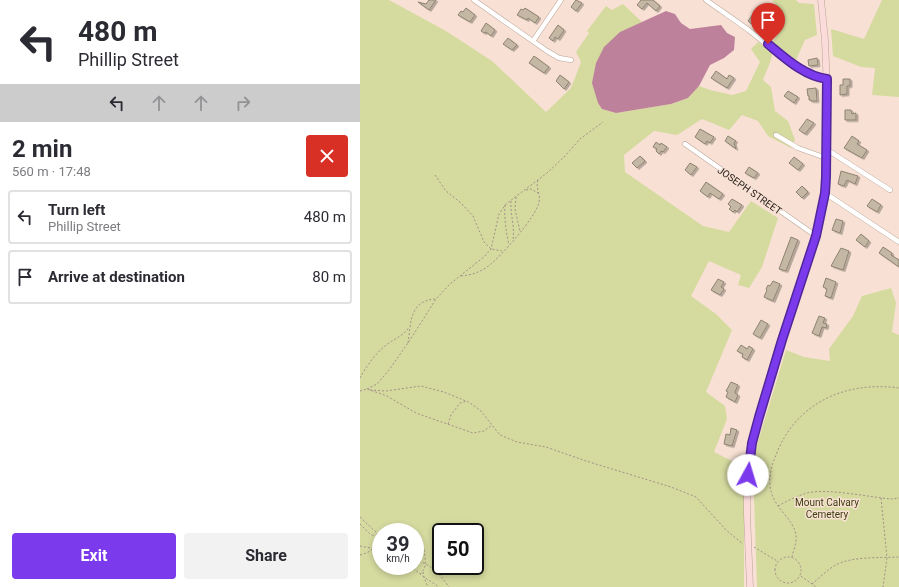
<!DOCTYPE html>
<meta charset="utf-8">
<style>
body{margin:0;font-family:Roboto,sans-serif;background:#f2f2f3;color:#2b2b33;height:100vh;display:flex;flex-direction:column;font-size:15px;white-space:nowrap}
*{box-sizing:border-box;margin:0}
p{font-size:13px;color:#7c7c81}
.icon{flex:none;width:22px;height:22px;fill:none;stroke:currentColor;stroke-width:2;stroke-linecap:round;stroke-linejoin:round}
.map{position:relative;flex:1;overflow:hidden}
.sheet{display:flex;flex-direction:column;background:#fff;width:360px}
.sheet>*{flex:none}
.hud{background:#fff;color:#2b2b33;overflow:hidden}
.speed{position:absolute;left:12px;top:523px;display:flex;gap:8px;font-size:20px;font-weight:700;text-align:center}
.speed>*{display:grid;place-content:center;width:52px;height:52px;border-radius:50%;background:#fff;box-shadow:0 2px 6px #0003;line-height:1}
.speed small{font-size:10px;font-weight:400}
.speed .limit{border:2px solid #111;border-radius:6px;background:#fff;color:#111}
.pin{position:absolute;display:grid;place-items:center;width:34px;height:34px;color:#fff;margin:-41px -17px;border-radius:50% 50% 50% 0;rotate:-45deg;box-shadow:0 0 4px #0007}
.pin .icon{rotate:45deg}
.me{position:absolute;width:44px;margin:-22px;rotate:6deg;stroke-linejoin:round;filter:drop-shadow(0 0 3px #0008)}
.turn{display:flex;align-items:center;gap:14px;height:84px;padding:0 12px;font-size:18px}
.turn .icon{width:52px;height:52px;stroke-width:2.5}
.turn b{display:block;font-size:28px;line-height:34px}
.lanes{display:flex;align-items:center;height:38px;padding:0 12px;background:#0003;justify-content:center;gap:20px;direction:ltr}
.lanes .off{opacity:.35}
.round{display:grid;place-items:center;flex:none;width:42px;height:42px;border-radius:4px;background:#f2f2f3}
.summary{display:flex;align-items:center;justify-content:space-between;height:68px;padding:0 12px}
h1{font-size:24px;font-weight:700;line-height:30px}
.primary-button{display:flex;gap:8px;margin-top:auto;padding:8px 12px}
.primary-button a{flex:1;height:46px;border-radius:4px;background:#7c3aed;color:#fff;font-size:16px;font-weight:700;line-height:46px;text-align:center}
.primary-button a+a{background:#f2f2f3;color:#2b2b33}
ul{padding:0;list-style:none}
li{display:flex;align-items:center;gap:12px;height:54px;margin:0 8px 6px;padding:0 4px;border:2px solid #e1e1e2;border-radius:4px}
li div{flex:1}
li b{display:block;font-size:15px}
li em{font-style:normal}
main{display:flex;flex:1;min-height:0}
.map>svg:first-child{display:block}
.green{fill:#d5da9f;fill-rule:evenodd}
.water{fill:#be819b}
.building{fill:#c4b8a4;stroke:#8e8370;filter:url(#shadow)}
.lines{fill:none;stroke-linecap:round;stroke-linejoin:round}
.minor-casing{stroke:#baa498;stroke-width:5.5}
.secondary-casing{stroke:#baa498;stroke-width:7}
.path{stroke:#a29188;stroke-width:1;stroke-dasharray:2 2;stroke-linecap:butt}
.minor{stroke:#fff;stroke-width:4.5}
.secondary{stroke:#fbdcdb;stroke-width:6}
.route-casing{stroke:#51269a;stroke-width:10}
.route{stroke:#7c3aed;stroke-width:7}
.labels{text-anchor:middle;stroke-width:3;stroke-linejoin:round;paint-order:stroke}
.street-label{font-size:10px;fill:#1f1713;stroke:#f8e1d4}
.park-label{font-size:10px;fill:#3c3e0d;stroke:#f8e1d4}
</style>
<main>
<section class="sheet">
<div class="hud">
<div class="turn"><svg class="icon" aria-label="left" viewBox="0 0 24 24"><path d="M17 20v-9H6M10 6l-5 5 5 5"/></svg><div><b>480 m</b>Phillip Street</div></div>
<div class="lanes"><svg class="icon" aria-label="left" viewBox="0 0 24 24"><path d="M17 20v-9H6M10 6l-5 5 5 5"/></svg><svg class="icon off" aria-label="ahead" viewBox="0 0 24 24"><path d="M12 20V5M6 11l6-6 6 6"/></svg><svg class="icon off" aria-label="ahead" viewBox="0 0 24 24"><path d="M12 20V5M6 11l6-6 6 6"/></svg><svg class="icon off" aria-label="right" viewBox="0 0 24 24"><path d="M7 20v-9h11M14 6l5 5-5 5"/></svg></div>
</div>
<div class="summary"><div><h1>2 min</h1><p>560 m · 17:48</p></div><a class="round" style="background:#d93025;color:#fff"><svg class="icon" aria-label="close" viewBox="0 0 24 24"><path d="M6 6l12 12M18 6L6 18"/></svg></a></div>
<ul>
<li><svg class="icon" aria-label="left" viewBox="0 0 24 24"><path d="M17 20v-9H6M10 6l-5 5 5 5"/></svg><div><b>Turn left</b><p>Phillip Street</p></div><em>480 m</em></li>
<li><svg class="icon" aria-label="arrive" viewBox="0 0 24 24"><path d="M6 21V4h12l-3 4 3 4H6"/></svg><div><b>Arrive at destination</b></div><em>80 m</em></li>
</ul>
<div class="primary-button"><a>Exit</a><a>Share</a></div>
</section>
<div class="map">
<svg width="539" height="587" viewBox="0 0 539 587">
<defs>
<filter id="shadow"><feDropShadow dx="2" dy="1.5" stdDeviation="0" flood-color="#0004"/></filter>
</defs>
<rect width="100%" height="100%" fill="#f8e1d4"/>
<path class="green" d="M0 0H29L86 31 132 61 186 112 211 88 221 62 216 52 229 33 227 31 246 6 252 10 263 4 282 22 261 32 238 103 242 109 256 113 311 104 328 98 339 86 350 90 372 95 386 91 400 62 391 49 398 42 412 53C412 60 406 72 403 80L411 87 415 111 428 121 435 140 431 148 408 136 398 121 382 115 369 130 342 119 317 135 294 131 264 155 265 172 343 226 369 232 391 201 418 218 402 267 389 288 378 285 381 275 349 261 331 296 356 314 372 330 346 392 365 406 367 419 354 452 384 467V587H0ZM21 532H55V566H21ZM81 532H115V566H81Z
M412 0H436L439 3 454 4 457 35 445 40 436 60 413 42 422 27 424 14Z
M522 0H539V97L512 95 515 68 501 67 473 56 471 29 504 39Z
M531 288 536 303 532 332 539 335V587H397L393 466 397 445 426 350 444 357 470 361 469 349 493 316 502 296Z"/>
<path class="water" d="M306 11 315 14 321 23 330 29 361 25 367 33 375 37 374 50 364 58 350 65 339 86 328 98 311 104 256 113 242 109 238 103 232 83 236 63 244 47 260 32Z"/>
<path class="building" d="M69 0H76L69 10 58 2 66 4Z
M216 0 222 3 216 11 211 7Z
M281 0H293L300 6 296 11 287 3 282 9 277 5Z
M106 8 115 15 110 22 98 15 101 11 103 12Z
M165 8 179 17 175 23 168 18 167 20 157 15 161 9 163 10Z
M396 10 401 14 393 25 388 21Z
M126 23 135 30 131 36 126 32 124 33 121 31Z
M198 25 204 30 198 39 195 37 193 41 189 38Z
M148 38 157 45 152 50 143 44Z
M174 56 189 67 184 73 169 63Z
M457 58 458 65 449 66 448 60Z
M356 71 367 79 369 75 374 78 367 88 351 78Z
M200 75 209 82 204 89 196 81Z
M483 79H490V86H487V94L480 95V85H483Z
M456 88 457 101H451V100H449V96H448L447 89Z
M428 91 438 97 434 103 424 96Z
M485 110H491L492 114 496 113V120H485Z
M447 119 454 123 445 134 439 130Z
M340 129 354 137 350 143 347 141 345 144 335 137Z
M368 136 376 141 374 143 376 149 365 141Z
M492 136 499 141 497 144 507 150 502 158 484 148Z
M296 142 300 145 301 143 307 147 303 152 301 151 299 154 296 151 297 149 293 147Z
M280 156 285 161 277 168 272 163Z
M434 157 443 164 438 170 429 163Z
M330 163 337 167 331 175 325 170Z
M389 167 398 173 394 178 385 173Z
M481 171 498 176 495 184 487 180 484 186 478 184Z
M346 182 363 194 359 199 350 193 348 197 340 191Z
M442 186 448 192 442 198 436 192Z
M372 199 382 205 377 212 375 210 373 212 369 209 371 207 368 204Z
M512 199 521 205 517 212 507 206Z
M476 219 483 221 480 233 472 230Z
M501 234 509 241 505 247 496 240Z
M431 237 438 240 426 271 419 269Z
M523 247 532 253 531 255 539 260V267L519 253Z
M481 248 489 251 483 270 471 266Z
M466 278 476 282 471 298 465 296 467 289 463 287Z
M358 279 364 282 361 287 364 289 360 295 351 290Z
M413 281 420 284 413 301 404 297 407 290 406 289 408 285 410 286Z
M459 316 465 318 463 323 467 324 466 328 462 327 459 336 452 333Z
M401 320 408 324 400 338 393 334Z
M381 345 387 349 389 346 393 349 387 360 382 357 383 354 377 351Z
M371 382 378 385 375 392V393L378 395 375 402 366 397 368 392 366 391Z
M371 428 377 430 372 446 364 444 366 434 370 435Z"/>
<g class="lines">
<defs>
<path id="minor" d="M114 0 187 51 199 58 211 60
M346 0C361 11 377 21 391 32 412 48 441 76 467 79
M173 41 201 0
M416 135 438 148 466 158
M325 144 456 236
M466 149 530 190
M465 193 539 242"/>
<path id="secondary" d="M390 587 387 514V488L392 443 418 355 456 236 465 193 467 90 465 40 461 0"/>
</defs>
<use href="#minor" class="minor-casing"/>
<use href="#secondary" class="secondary-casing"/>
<path class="path" d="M75 175 86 191 101 203 113 216 124 242 131 249 142 251
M166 190 171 189 178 193
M156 197 155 209 160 231
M151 201C150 214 155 226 153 239
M145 205C144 218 146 231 149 245
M101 276C111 275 118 273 127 267 139 259 177 216 179 202 181 194 175 188 178 180
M48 343C51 324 49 301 75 299
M0 378C6 367 15 354 25 346 33 339 44 336 49 327
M7 389 17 384 29 370 50 340 76 299 90 284 125 256 131 249 139 214 146 204 187 173 205 156 220 139 243 122
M10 390 26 391 61 386 84 392 106 401
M0 391 7 389 27 396 56 413 113 433 124 431 132 425
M88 424 91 415 100 403 107 401 120 410 140 435 157 442 186 447 226 461 311 487 336 497 366 530 383 544
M521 498 527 558 523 587
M418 506C427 501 437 496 447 493 467 488 509 497 531 499L539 498
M0 517 21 537
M0 524 10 534 15 536
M0 546 21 550
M394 547 417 561
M0 555C16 551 14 546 17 532
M415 570a13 13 0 1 1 26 0a13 13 0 1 1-26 0Z
M432 557C433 551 437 543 436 536 435 519 411 507 410 485 409 472 413 462 418 450 439 401 488 381 539 388
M55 560C71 564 80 574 89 587
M50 566 64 577 79 587
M63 572 64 577 68 587
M60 574C68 568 65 558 64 549
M441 576 456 587
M452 584C459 578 466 571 474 566 490 556 520 558 539 557"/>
<use href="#minor" class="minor"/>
<use href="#secondary" class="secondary"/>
</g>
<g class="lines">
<defs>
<path id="route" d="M388 475 392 443 399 417 422 340 456 236 465 193 466 177 467 79C444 76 425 58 408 44"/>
</defs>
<use href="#route" class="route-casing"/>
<use href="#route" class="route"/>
</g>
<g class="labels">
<g class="street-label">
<text transform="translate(390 190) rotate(35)" y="4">JOSEPH STREET</text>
</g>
<g class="park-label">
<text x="467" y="506">Mount Calvary<tspan x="467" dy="12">Cemetery</tspan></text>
</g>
</g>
</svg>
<div class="speed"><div>39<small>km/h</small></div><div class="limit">50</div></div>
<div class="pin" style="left:408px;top:44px;background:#d93025"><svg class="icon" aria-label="arrive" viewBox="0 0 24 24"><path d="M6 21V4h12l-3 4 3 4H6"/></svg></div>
<svg class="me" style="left:388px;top:475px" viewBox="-20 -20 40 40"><circle r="19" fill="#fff"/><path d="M0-13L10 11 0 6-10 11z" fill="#7c3aed"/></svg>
</div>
</main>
